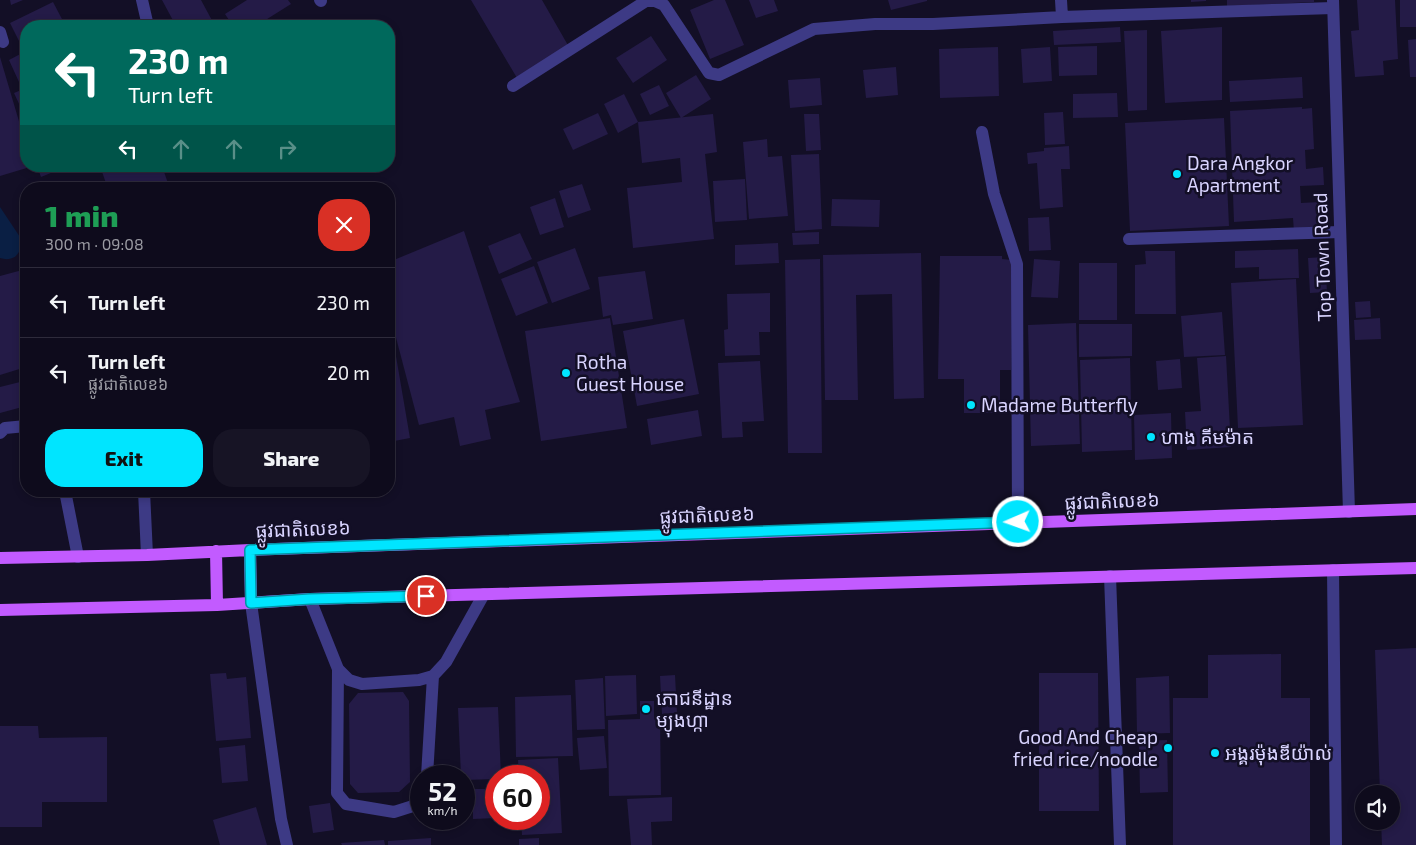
<!DOCTYPE html>
<meta charset="utf-8">
<style>
body{margin:0;font-family:"Exo 2","Noto Sans Khmer",sans-serif;background:#171425;color:#f1f3f6;height:100vh;display:flex;flex-direction:column;font-size:19px;white-space:nowrap}
*{box-sizing:border-box;margin:0}
p{font-size:16px;color:#9b9ba3}
.icon{flex:none;width:28px;height:28px;fill:none;stroke:currentColor;stroke-width:2;stroke-linecap:round;stroke-linejoin:round}
.map{position:relative;flex:1;overflow:hidden}
.sheet{position:absolute;left:20px;top:182px;width:375px;height:315px;display:flex;flex-direction:column;background:#0e0b1c;border-radius:20px;box-shadow:0 2px 8px #0003,0 0 0 1px #2e2b3b}
.sheet>*{flex:none}
.banner{position:absolute;left:20px;top:20px;width:375px;height:152px;border-radius:20px;box-shadow:0 2px 8px #0003,0 0 0 1px #2e2b3b;background:#00695c;color:#fff;overflow:hidden}
.buttons{position:absolute;left:1355px;top:785px;display:grid;gap:10px}
.buttons a{display:grid;place-items:center;width:45px;height:45px;border-radius:50%;background:#0e0b1c;box-shadow:0 2px 8px #0003,0 0 0 1px #2e2b3b;font-size:25px}
.speed{position:absolute;left:410px;top:765px;display:flex;gap:10px;font-size:25px;font-weight:700;text-align:center}
.speed>*{display:grid;place-content:center;width:65px;height:65px;border-radius:50%;background:#0e0b1c;box-shadow:0 2px 8px #0003,0 0 0 1px #2e2b3b;line-height:1}
.speed small{font-size:12px;font-weight:400}
.speed .limit{border:8px solid #d22;background:#fff;color:#111}
.pin{position:absolute;display:grid;place-items:center;width:42px;height:42px;color:#fff;margin:-21px;border:2px solid #fff;border-radius:50%;box-shadow:0 1px 5px #0007}
.me{position:absolute;width:55px;margin:-28px;rotate:268deg;stroke-linejoin:round;filter:drop-shadow(0 0 4px #0008)}
.turn{display:flex;align-items:center;gap:18px;height:105px;padding:0 25px;font-size:22px}
.turn .icon{width:65px;height:65px;stroke-width:2.5}
.turn b{display:block;font-size:35px;line-height:42px}
.lanes{display:flex;align-items:center;height:48px;padding:0 25px;background:#0003;justify-content:center;gap:25px;direction:ltr}
.lanes .off{opacity:.35}
.round{display:grid;place-items:center;flex:none;width:52px;height:52px;border-radius:20px;background:#171425}
.head{display:flex;align-items:center;justify-content:space-between;height:85px;padding:0 25px}
h1{font-size:30px;font-weight:800;line-height:38px;color:#1e9e55}
.action{display:flex;gap:10px;margin-top:auto;padding:10px 25px}
.action a{flex:1;height:58px;border-radius:20px;background:#00e5ff;color:#111;font-size:20px;font-weight:800;line-height:58px;text-align:center}
.action a+a{background:#171425;color:#f1f3f6}
ul{padding:0;list-style:none}
li{display:flex;align-items:center;gap:15px;height:70px;padding:0 25px;border-top:1px solid #2e2b3b}
li div{flex:1}
li b{display:block;font-size:19px}
li em{font-style:normal}
.map>svg:first-child{display:block}
.water{fill:#0a1f44}
.building{fill:#241b47}
.lines{fill:none;stroke-linecap:round;stroke-linejoin:round}
.lane{stroke:#3d3a85;stroke-width:12}
.street{stroke:#3d3a85;stroke-width:12}
.primary{stroke:#c25bff;stroke-width:12}
.route-casing{stroke:#0095a6;stroke-width:12}
.route{stroke:#00e5ff;stroke-width:9}
.poi-dot{fill:#00e5ff;stroke:#130f26;stroke-width:2}
.labels{text-anchor:middle;stroke-width:5;stroke-linejoin:round;paint-order:stroke}
.poi-label{font-size:19px;fill:#d9d4ff;stroke:#130f26;text-anchor:start}
.street-label{font-size:19px;fill:#d9d4ff;stroke:#130f26}
</style>
<div class="map">
<svg width="1416" height="845" viewBox="0 0 1416 845">
<rect width="100%" height="100%" fill="#130f26"/>
<path class="water" d="M0 207 20 237C24 251 15 263 0 258Z"/>
<path class="building" d="M10 0H23L11 5Z
M162 0H201L215 26H176Z
M247 0H288L291 4 256 26H233L225 14Z
M471 0H542L569 47 517 78Z
M714 0H725L744 45 710 59 690 10Z
M749 0H774L778 11 756 18Z
M888 0H927V1L891 10Z
M1191 0H1206V1L1191 2Z
M1227 0H1314V2L1227 6Z
M1357 0H1395L1398 59 1383 61 1384 75 1355 77 1351 31 1359 30Z
M1400 0H1416V27H1400Z
M53 2 63 21 53 26H26V39L20 43 10 23Z
M1120 27 1121 42 1054 45 1053 31Z
M1222 27V100L1165 103 1161 31Z
M1147 30V110L1128 111 1124 31Z
M651 36 667 60 633 83 616 58Z
M1416 39V77H1410L1408 40Z
M1097 46V75L1059 76 1058 47Z
M998 47 999 96 940 98 939 49Z
M1050 47 1052 81 1023 83 1021 49Z
M26 51V78L19 82 9 60Z
M0 57 26 145V166L30 167 0 176Z
M896 67 898 95 866 98 863 70Z
M696 75 711 99 681 118 666 93Z
M1302 77 1303 98 1230 102 1229 81Z
M820 78 822 105 790 108 788 80Z
M659 85 669 106 650 115 640 94Z
M26 88V119L14 93Z
M1117 93 1118 117 1073 118V94Z
M624 94 638 122 618 133 604 104Z
M1302 107V109L1312 108 1314 149 1305 150 1306 169 1323 167 1324 185 1300 186 1301 203 1320 202 1322 231 1294 232 1293 218 1234 222 1230 111Z
M1063 112 1065 144 1045 145 1044 113Z
M598 113 608 134 573 150 563 129Z
M713 114 717 152 705 154 714 239 633 248 627 188 682 182 680 158 642 163 638 122Z
M804 114H819L821 150 806 151Z
M1224 118 1229 226 1130 231 1125 123Z
M767 139 768 157 782 156 788 216 749 219 743 142Z
M1069 146 1070 169H1061L1063 207 1040 209 1037 163 1028 164 1027 153 1044 151V148Z
M819 154 822 229 795 231 791 155Z
M37 166H68L41 177Z
M100 166H162L170 189H133L131 182 108 189Z
M745 179 747 220 715 222 713 181Z
M582 184 591 210 568 218 559 191Z
M555 198 564 227 540 235 530 207Z
M832 199 880 200 879 227 831 226Z
M1049 217 1051 250 1029 251 1028 218Z
M464 231 520 402 485 410 491 439 460 446 454 417 419 425 389 311V262Z
M819 232V244L793 245 792 233Z
M520 233 532 259 499 274 488 246Z
M778 243 779 263 735 265V245Z
M575 248 590 289 552 303 537 262Z
M1298 249 1299 278 1259 279V267L1235 268V251Z
M1145 251H1175L1176 314H1135V265L1146 264Z
M921 253 924 398 894 399 892 294 856 295 858 400H825L823 255Z
M940 256H1002V259L1012 260 1011 370H1000V413H964V379H938Z
M1325 257 1327 292 1310 293 1308 258Z
M820 259 822 453H788L785 260Z
M1034 259 1060 261 1058 298 1031 297Z
M1079 263H1117V320H1079Z
M534 266 548 303 516 316 501 279Z
M26 269V367L0 375V276Z
M645 271 653 319 613 325 611 315 603 317 598 277Z
M1296 279 1303 425 1238 428 1231 283Z
M770 293V332H759L760 355 725 356 724 330 728 329 727 294Z
M1370 301 1371 317 1356 318 1355 302Z
M1222 312 1225 355 1184 357 1181 316Z
M610 318 627 428 541 441 525 331Z
M1380 318 1381 339 1355 340 1354 320Z
M684 319 699 394 637 406 623 331Z
M1076 323 1080 444 1031 446 1028 325Z
M1079 324H1132V356L1079 357Z
M391 327 410 438 389 442V328Z
M1226 356 1231 447 1187 450 1185 412 1201 411 1197 358Z
M1130 358 1132 450 1082 452 1080 360Z
M1180 359 1182 388 1158 390 1156 361Z
M760 361 764 421 742 422 743 437 722 438 718 363Z
M20 382 26 406 0 413V387Z
M698 410 702 436 651 445 647 419Z
M1171 413 1172 458 1135 460 1134 415Z
M1416 648V845H1382L1381 821H1391V794H1380L1375 650Z
M1281 654V698H1310V845H1173V698H1208V655Z
M226 673 227 679 246 677 251 738 216 741 210 674Z
M1039 673H1098L1099 811H1039Z
M636 675 637 714 606 716 605 676Z
M675 675 677 713 662 714 660 676Z
M1169 676 1170 733 1137 734 1136 678Z
M603 678 605 729 577 730 575 680Z
M403 692 409 701 410 782 399 792 358 793 350 784 349 704 358 693Z
M571 695 573 756 516 757 515 697Z
M640 701H654V718H660L661 795 609 796 608 720 640 719Z
M498 707 501 776H496V779L464 780V776H461L458 708Z
M0 726H38L39 738 107 737V802H42V827H0Z
M604 736 607 768 580 770 577 738Z
M1167 740 1168 792 1140 793 1139 741Z
M245 745 248 781 222 783 219 748Z
M558 758 562 833 522 835 521 819H539V776H519L518 760Z
M473 789H496V818L473 819Z
M672 797V821L651 822 652 845H631L627 799Z
M330 803 334 830 313 833 309 806Z
M256 807 267 845H220L213 820Z
M431 838V845H388V841Z
M539 838V845H519V839Z
M384 840 385 845H342L341 843Z"/>
<g class="lines">
<path class="lane" d="M1061 0 1062 17
M513 86 646 1H655L664 5 709 73 719 75 814 29 875 24H933L1062 17 1333 8
M1129 239 1340 232
M0 433 5 428 26 426
M65 491 78 557
M1110 576 1120 845
M310 599 338 669 349 680 362 684 419 680 433 676 446 662 484 594
M338 669 337 793 346 804 394 812 413 806 421 794
M427 776 433 676"/>
<path class="street" d="M142 0 148 26
M320 0 321 1
M1333 0 1349 512
M0 32 3 42
M982 132 994 194 1017 264 1018 522
M144 491 147 555
M1333 570 1336 845
M251 603 281 819 287 845"/>
<path class="primary" d="M250 550 251 603
M216 551 217 605
M0 558 147 555 250 550 1416 509
M0 610 217 605 310 599 1416 568"/>
</g>
<g class="lines">
<defs>
<path id="route" d="M426 596 310 599 251 603 250 550 1018 522"/>
</defs>
<use href="#route" class="route-casing"/>
<use href="#route" class="route"/>
</g>
<g class="poi-dot">
<circle cx="1177" cy="174" r="5"/>
<circle cx="566" cy="373" r="5"/>
<circle cx="971" cy="405" r="5"/>
<circle cx="1151" cy="437" r="5"/>
<circle cx="646" cy="709" r="5"/>
<circle cx="1168" cy="748" r="5"/>
<circle cx="1215" cy="753" r="5"/>
</g>
<g class="labels">
<g class="poi-label">
<text x="1187" y="170">Dara Angkor<tspan x="1187" dy="22">Apartment</tspan></text>
<text x="576" y="369">Rotha<tspan x="576" dy="22">Guest House</tspan></text>
<text x="981" y="412">Madame Butterfly</text>
<text x="1161" y="444">ហាង គីមម៉ាត</text>
<text x="656" y="705">ភោជនីដ្ឋាន<tspan x="656" dy="22">ម្យុងហ្កា</tspan></text>
<text x="1158" y="744" text-anchor="end">Good And Cheap<tspan x="1158" dy="22">fried rice/noodle</tspan></text>
<text x="1225" y="760">អង្គរម៉ុងឌីយ៉ាល់</text>
</g>
<g class="street-label">
<text transform="translate(1322 257) rotate(-92)" y="7">Top Town Road</text>
<text transform="translate(1112 501) rotate(-2)" y="7">ផ្លូវជាតិលេខ៦</text>
<text transform="translate(707 515) rotate(-2)" y="7">ផ្លូវជាតិលេខ៦</text>
<text transform="translate(303 529) rotate(-2)" y="7">ផ្លូវជាតិលេខ៦</text>
</g>
</g>
</svg>
<div class="buttons">
<a><svg class="icon" aria-label="sound" viewBox="0 0 24 24"><path d="M4 9h4l5-4v14l-5-4H4zM17 9q2 3 0 6"/></svg></a>
</div>
<div class="speed"><div>52<small>km/h</small></div><div class="limit">60</div></div>
<div class="pin" style="left:426px;top:596px;background:#d93025"><svg class="icon" aria-label="arrive" viewBox="0 0 24 24"><path d="M6 21V4h12l-3 4 3 4H6"/></svg></div>
<svg class="me" style="left:1018px;top:522px" viewBox="-20 -20 40 40"><circle r="17" fill="#00e5ff" stroke="#fff" stroke-width="3"/><path d="M0-11L8 9 0 5-8 9z" fill="#fff"/></svg>
<div class="banner">
<div class="turn"><svg class="icon" aria-label="left" viewBox="0 0 24 24"><path d="M17 20v-9H6M10 6l-5 5 5 5"/></svg><div><b>230 m</b>Turn left</div></div>
<div class="lanes"><svg class="icon" aria-label="left" viewBox="0 0 24 24"><path d="M17 20v-9H6M10 6l-5 5 5 5"/></svg><svg class="icon off" aria-label="ahead" viewBox="0 0 24 24"><path d="M12 20V5M6 11l6-6 6 6"/></svg><svg class="icon off" aria-label="ahead" viewBox="0 0 24 24"><path d="M12 20V5M6 11l6-6 6 6"/></svg><svg class="icon off" aria-label="right" viewBox="0 0 24 24"><path d="M7 20v-9h11M14 6l5 5-5 5"/></svg></div>
</div>
<section class="sheet">
<div class="head"><div><h1>1 min</h1><p>300 m · 09:08</p></div><a class="round" style="background:#d93025;color:#fff"><svg class="icon" aria-label="close" viewBox="0 0 24 24"><path d="M6 6l12 12M18 6L6 18"/></svg></a></div>
<ul>
<li><svg class="icon" aria-label="left" viewBox="0 0 24 24"><path d="M17 20v-9H6M10 6l-5 5 5 5"/></svg><div><b>Turn left</b></div><em>230 m</em></li>
<li><svg class="icon" aria-label="left" viewBox="0 0 24 24"><path d="M17 20v-9H6M10 6l-5 5 5 5"/></svg><div><b>Turn left</b><p>ផ្លូវជាតិលេខ៦</p></div><em>20 m</em></li>
</ul>
<div class="action"><a>Exit</a><a>Share</a></div>
</section>
</div>
